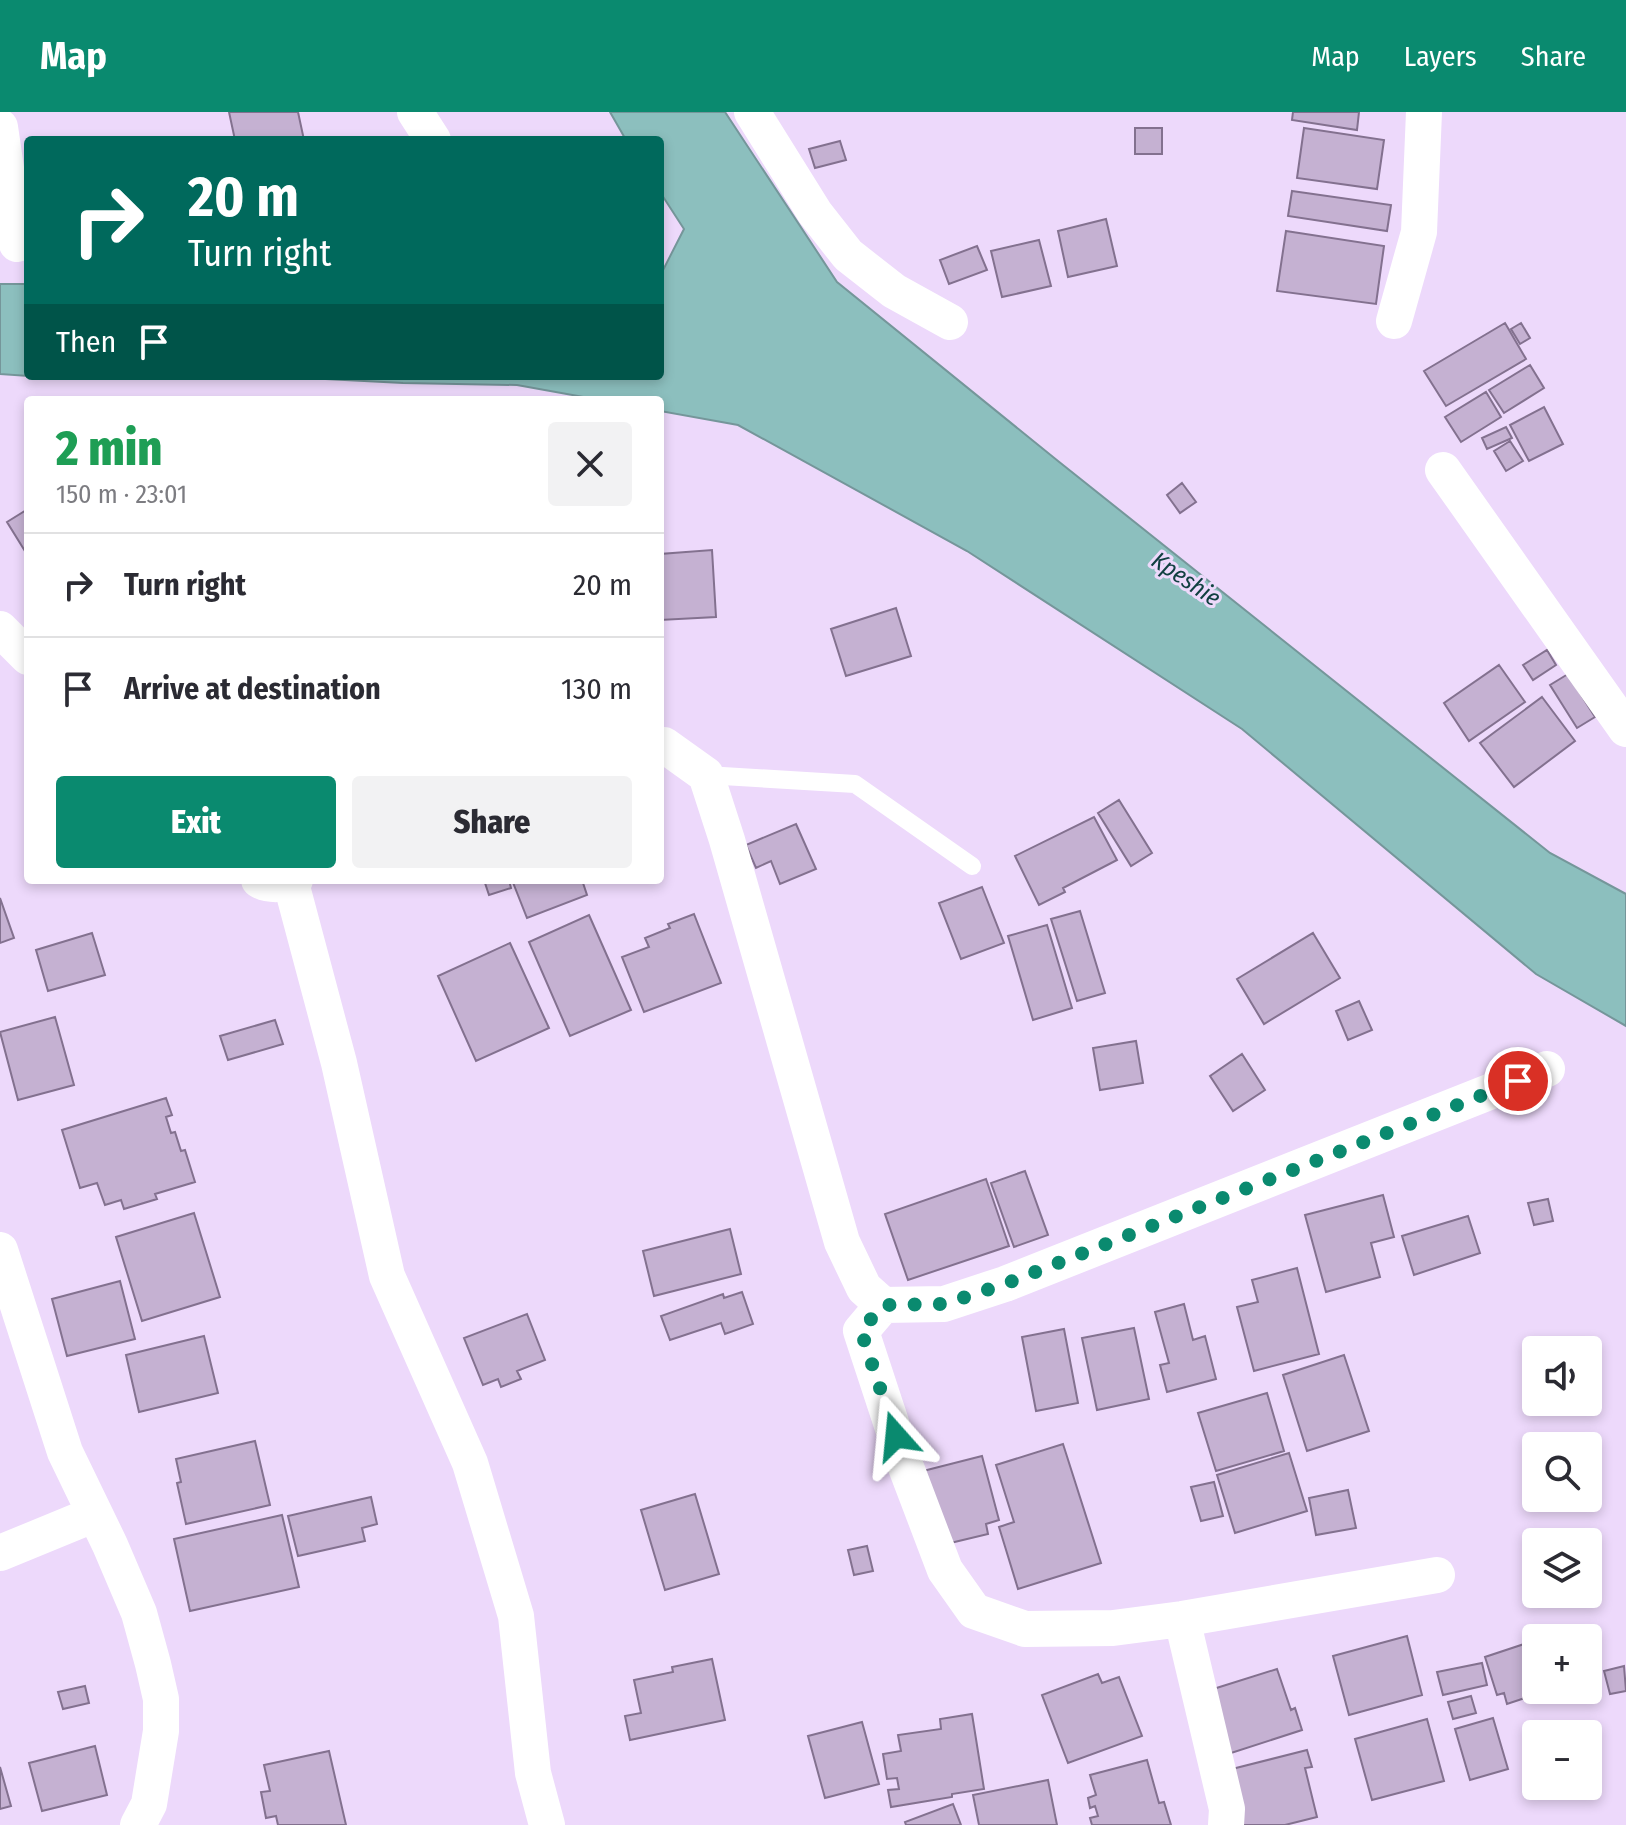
<!DOCTYPE html>
<meta charset="utf-8">
<style>
body{margin:0;font-family:"Fira Sans Condensed",sans-serif;background:#f2f2f3;color:#2b2b33;height:100vh;display:flex;flex-direction:column;font-size:30px;white-space:nowrap}
*{box-sizing:border-box;margin:0}
p{font-size:26px;color:#7c7c81}
.icon{flex:none;width:44px;height:44px;fill:none;stroke:currentColor;stroke-width:2;stroke-linecap:round;stroke-linejoin:round}
.map{position:relative;flex:1;overflow:hidden}
.sheet{position:absolute;left:24px;top:284px;width:640px;height:488px;display:flex;flex-direction:column;background:#fff;border-radius:8px;box-shadow:0 4px 12px #0003}
.sheet>*{flex:none}
.guide{position:absolute;left:24px;top:24px;width:640px;height:244px;border-radius:8px;box-shadow:0 4px 12px #0003;background:#00695c;color:#fff;overflow:hidden}
.buttons{position:absolute;left:1522px;top:1224px;display:grid;gap:16px}
.buttons a{display:grid;place-items:center;width:80px;height:80px;border-radius:8px;background:#fff;box-shadow:0 4px 12px #0003;font-size:40px}
.pin{position:absolute;display:grid;place-items:center;width:68px;height:68px;color:#fff;margin:-34px;border:4px solid #fff;border-radius:50%;box-shadow:0 2px 8px #0007}
.me{position:absolute;width:88px;margin:-44px;rotate:342deg;stroke-linejoin:round;filter:drop-shadow(0 0 6px #0008)}
.turn{display:flex;align-items:center;gap:28px;height:168px;padding:0 32px;font-size:36px}
.turn .icon{width:104px;height:104px;stroke-width:2.5}
.turn b{display:block;font-size:56px;line-height:68px}
.then{display:flex;align-items:center;height:76px;padding:0 32px;background:#0003;gap:16px;font-size:30px}
.round{display:grid;place-items:center;flex:none;width:84px;height:84px;border-radius:8px;background:#f2f2f3}
.overview{display:flex;align-items:center;justify-content:space-between;height:136px;padding:0 32px}
h1{font-size:48px;font-weight:800;line-height:60px;color:#1e9e55}
.primary-button{display:flex;gap:16px;margin-top:auto;padding:16px 32px}
.primary-button a{flex:1;height:92px;border-radius:8px;background:#0a8a6f;color:#fff;font-size:32px;font-weight:800;line-height:92px;text-align:center}
.primary-button a+a{background:#f2f2f3;color:#2b2b33}
ul{padding:0;list-style:none}
li{display:flex;align-items:center;gap:24px;height:104px;padding:0 32px;border-top:2px solid #e1e1e2}
li div{flex:1}
li b{display:block;font-size:30px}
li em{font-style:normal}
header{display:flex;align-items:center;gap:48px;box-sizing:border-box;height:112px;padding:0 40px;background:#0a8a6f;color:#fff}
header strong{font-size:38px}
nav{display:flex;gap:44px;margin-inline-start:auto;font-size:28px}
.map>svg:first-child{display:block}
.water{fill:#8cbfbe;stroke:#75969a;stroke-width:2}
.building{fill:#c5b1d2;stroke:#83718f;stroke-width:2}
.lines{fill:none;stroke-linecap:round;stroke-linejoin:round}
.service{stroke:#fff;stroke-width:18}
.minor{stroke:#fff;stroke-width:36}
.route{stroke:#0a8a6f;stroke-width:14;stroke-dasharray:0 25.2}
.labels{text-anchor:middle;stroke-width:6;stroke-linejoin:round;paint-order:stroke}
.water-label{font-size:24px;font-style:italic;fill:#114041;stroke:#edd9fb}
</style>
<header>
<strong>Map</strong>
<nav><a>Map</a><a>Layers</a><a>Share</a></nav>
</header>
<div class="map">
<svg width="1626" height="1713" viewBox="0 0 1626 1713">
<rect width="100%" height="100%" fill="#edd9fb"/>
<path class="water" d="M610 0H725L837 170 1058 349 1550 741 1626 782V914L1536 862 1242 617 967 439 738 313 660 299V288H600L517 273 403 271 267 264H660V164L684 117 660 80V28H626Z
M0 172H28V264L0 262Z"/>
<path class="building" d="M229 0H298L304 28H235Z
M1293 0H1359L1357 18 1292 8Z
M1135 16H1162V42H1135Z
M1304 16 1384 28 1377 77 1297 66Z
M840 29 846 48 815 56 809 37Z
M1292 79 1391 93 1387 119 1288 104Z
M1106 107 1117 154 1068 165 1058 119Z
M1286 119 1384 134 1376 192 1277 179Z
M1039 128 1051 174 1002 185 991 139Z
M977 134 987 158 949 172 940 148Z
M1505 211 1526 247 1446 294 1424 259Z
M1521 211 1530 226 1520 232 1511 217Z
M1530 253 1544 276 1504 301 1489 278Z
M1486 280 1501 305 1461 330 1445 305Z
M1544 295 1563 332 1529 349 1510 313Z
M1506 315 1512 326 1487 337 1482 326Z
M1510 329 1523 349 1506 359 1494 339Z
M1182 371 1196 390 1180 401 1167 383Z
M28 397V444L7 410Z
M712 438 716 505 660 508V442Z
M896 496 911 544 846 564 831 517Z
M1547 538 1556 553 1533 568 1523 553Z
M1499 553 1525 590 1469 629 1444 591Z
M1568 562 1595 605 1577 616 1550 573Z
M1542 585 1575 629 1514 675 1480 631Z
M1119 688 1152 741 1131 754 1098 701Z
M1094 705 1117 748 1063 776 1065 780 1039 793 1015 744Z
M796 712 816 757 780 772 771 749 756 756 746 733Z
M484 768H509L511 776 489 783Z
M512 768H582L587 783 527 806Z
M982 775 1004 831 961 847 939 791Z
M0 786 14 826 0 831Z
M1080 799 1105 881 1077 889 1051 807Z
M694 802 721 871 644 900 622 845 649 835 645 826 670 816 668 812Z
M589 803 631 898 570 924 529 830Z
M1047 813 1072 896 1033 908 1008 824Z
M92 821 105 863 48 879 36 838Z
M1313 821 1340 866 1264 912 1237 867Z
M510 831 549 916 476 949 438 864Z
M1359 889 1372 918 1348 928 1336 899Z
M55 905 74 973 18 988 0 920Z
M275 908 283 932 228 948 220 924Z
M1136 929 1143 971 1100 978 1093 936Z
M1242 942 1265 978 1233 999 1210 964Z
M166 986 172 1003 166 1005 171 1021 175 1020 181 1039 185 1038 195 1070 155 1082 157 1087 124 1097 121 1088 105 1093 97 1071 80 1076 62 1018Z
M1025 1059 1048 1123 1014 1135 991 1071Z
M986 1067 1009 1134 908 1168 885 1102Z
M1383 1083 1394 1125 1371 1131 1380 1165 1326 1180 1305 1103Z
M1548 1087 1553 1109 1534 1113 1528 1091Z
M194 1101 220 1185 142 1209 116 1125Z
M1468 1104 1480 1141 1414 1163 1402 1124Z
M730 1117 741 1162 654 1184 643 1139Z
M1297 1156 1319 1242 1254 1259 1237 1195 1258 1190 1252 1168Z
M120 1169 135 1227 67 1244 52 1187Z
M742 1180 753 1212 725 1222 721 1211 670 1228 661 1204 723 1182 724 1186Z
M1184 1192 1193 1228 1205 1224 1216 1267 1167 1280 1160 1253 1169 1251 1155 1200Z
M527 1202 545 1248 517 1259 521 1267 501 1275 498 1267 483 1273 464 1226Z
M1134 1216 1149 1287 1097 1298 1082 1226Z
M1064 1217 1078 1291 1036 1299 1022 1225Z
M204 1224 218 1281 139 1300 126 1243Z
M1344 1243 1369 1319 1307 1339 1283 1263Z
M1267 1281 1284 1339 1216 1359 1198 1301Z
M255 1329 270 1393 186 1412 177 1371 181 1370 176 1347Z
M1063 1332 1101 1451 1018 1477 999 1415 1014 1410 996 1353Z
M1289 1341 1307 1399 1235 1421 1217 1363Z
M982 1344 999 1408 986 1412 988 1422 942 1433 923 1359Z
M1214 1370 1223 1404 1201 1409 1191 1375Z
M1348 1378 1356 1416 1316 1423 1309 1386Z
M695 1382 719 1462 665 1478 641 1398Z
M371 1385 377 1412 362 1416 365 1429 298 1444 288 1404Z
M282 1403 299 1475 190 1499 174 1427Z
M867 1434 873 1459 854 1463 848 1438Z
M1407 1524 1422 1583 1349 1603 1333 1544Z
M1536 1528V1578H1549L1507 1592 1504 1581 1497 1583 1485 1545Z
M712 1547 725 1608 630 1628 625 1604 641 1601 634 1568 673 1560 672 1555Z
M1482 1551 1487 1573 1443 1583 1437 1560Z
M1624 1554 1626 1579 1610 1582 1604 1559Z
M1277 1557 1291 1598 1295 1596 1302 1618 1228 1642 1207 1579Z
M1098 1562 1102 1571 1119 1565 1142 1624 1068 1651 1042 1583Z
M85 1574 89 1591 63 1597 58 1580Z
M1471 1584 1476 1601 1453 1607 1448 1590Z
M972 1602 984 1677 952 1682V1685L891 1695 888 1678 899 1677 897 1666 887 1667 883 1642 901 1639 898 1623 941 1617 940 1607Z
M1493 1606 1508 1657 1470 1668 1455 1617Z
M1427 1607 1444 1669 1372 1688 1355 1627Z
M862 1610 879 1672 825 1686 808 1624Z
M95 1634 107 1683 42 1699 29 1651Z
M1307 1638 1312 1655 1305 1656 1317 1705 1285 1713H1243L1228 1658Z
M329 1639 346 1713H278L276 1704 266 1706 261 1680 270 1679 264 1653Z
M1147 1648 1159 1691 1164 1690 1171 1713H1092L1090 1706 1098 1704 1095 1694 1090 1696 1088 1686 1096 1683 1090 1663Z
M0 1655 11 1694 0 1697Z
M1048 1668 1057 1713H979L973 1683Z
M953 1692 961 1713H906L905 1710Z"/>
<g class="lines">
<path class="service" d="M706 663 855 672 972 754"/>
<path class="minor" d="M415 0 433 28
M752 0 815 101 848 143 894 179 950 210
M0 15 17 132
M1394 209 1419 120 1424 0
M1443 358 1626 617
M0 517 28 545
M660 633H664L706 663 727 728 842 1130 864 1176 883 1193 944 1192 1005 1172 1547 957
M259 768C268 774 286 773 295 768
M291 771 339 951 387 1164 470 1351 516 1504 533 1661 547 1713
M0 1138 65 1340 110 1433 139 1501 153 1552 161 1587V1619L149 1692 138 1713
M883 1193 861 1219 904 1350 945 1458 974 1499 1025 1517 1113 1516 1182 1507 1437 1463
M0 1441 95 1402
M1182 1507 1227 1697 1226 1713"/>
</g>
<g class="lines">
<path class="route" d="M896 1324 861 1219 883 1193 944 1192 1005 1172 1518 969"/>
</g>
<g class="labels">
<g class="water-label">
<text transform="translate(1186 467) rotate(34)" y="8">Kpeshie</text>
</g>
</g>
</svg>
<div class="buttons">
<a><svg class="icon" aria-label="sound" viewBox="0 0 24 24"><path d="M4 9h4l5-4v14l-5-4H4zM17 9q2 3 0 6"/></svg></a>
<a><svg class="icon" aria-label="search" viewBox="0 0 24 24"><circle cx="10" cy="10" r="6"/><path d="M15 15l6 6"/></svg></a>
<a><svg class="icon" aria-label="layers" viewBox="0 0 24 24"><path d="M12 4l9 5-9 5-9-5zM3 14l9 5 9-5"/></svg></a>
<a>+</a>
<a>−</a>
</div>
<div class="pin" style="left:1518px;top:969px;background:#d93025"><svg class="icon" aria-label="arrive" viewBox="0 0 24 24"><path d="M6 21V4h12l-3 4 3 4H6"/></svg></div>
<svg class="me" style="left:896px;top:1324px" viewBox="-20 -20 40 40"><path d="M0-17L14 15 0 8-14 15z" fill="#0a8a6f" stroke="#fff" stroke-width="4"/></svg>
<div class="guide">
<div class="turn"><svg class="icon" aria-label="right" viewBox="0 0 24 24"><path d="M7 20v-9h11M14 6l5 5-5 5"/></svg><div><b>20 m</b>Turn right</div></div>
<div class="then">Then<svg class="icon" aria-label="arrive" viewBox="0 0 24 24"><path d="M6 21V4h12l-3 4 3 4H6"/></svg></div>
</div>
<section class="sheet">
<div class="overview"><div><h1>2 min</h1><p>150 m · 23:01</p></div><a class="round"><svg class="icon" aria-label="close" viewBox="0 0 24 24"><path d="M6 6l12 12M18 6L6 18"/></svg></a></div>
<ul>
<li><svg class="icon" aria-label="right" viewBox="0 0 24 24"><path d="M7 20v-9h11M14 6l5 5-5 5"/></svg><div><b>Turn right</b></div><em>20 m</em></li>
<li><svg class="icon" aria-label="arrive" viewBox="0 0 24 24"><path d="M6 21V4h12l-3 4 3 4H6"/></svg><div><b>Arrive at destination</b></div><em>130 m</em></li>
</ul>
<div class="primary-button"><a>Exit</a><a>Share</a></div>
</section>
</div>
